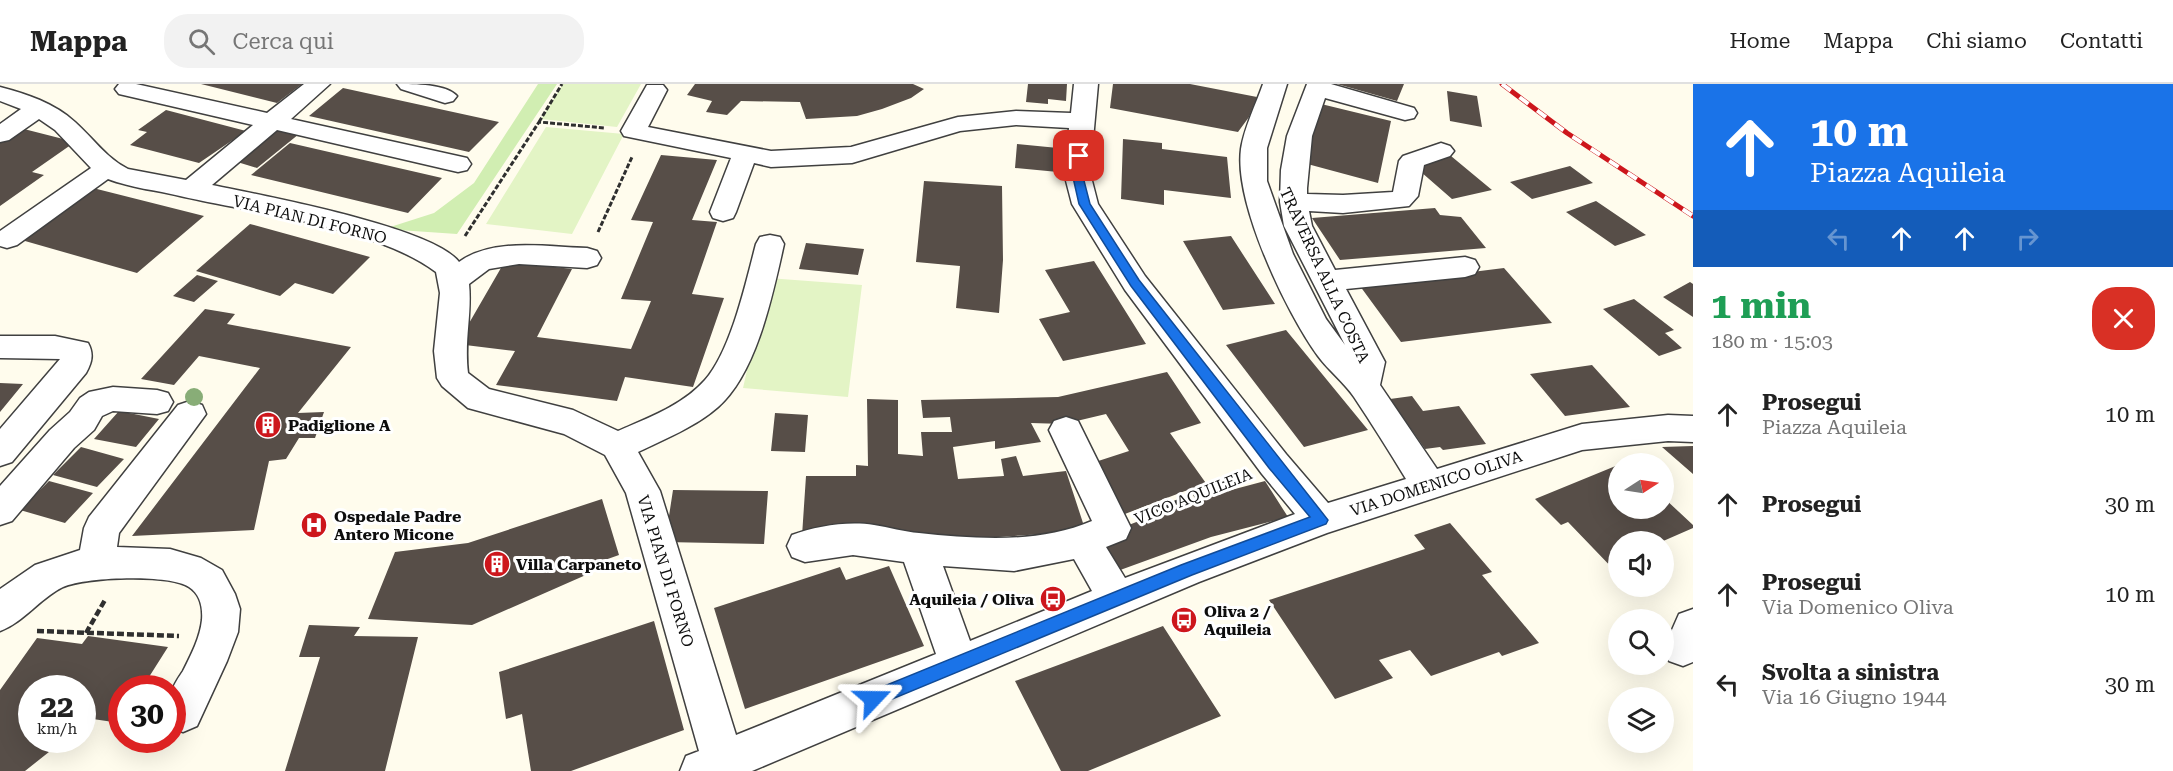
<!DOCTYPE html>
<html lang="it">
<meta charset="utf-8">
<style>
body{margin:0;font-family:"Roboto Serif",serif;background:#f2f2f2;color:#222;height:100vh;display:flex;flex-direction:column;font-size:22px;white-space:nowrap}
*{box-sizing:border-box;margin:0}
p{font-size:20px;color:#767676}
.icon{flex:none;width:33px;height:33px;fill:none;stroke:currentColor;stroke-width:2;stroke-linecap:round;stroke-linejoin:round}
.map{position:relative;flex:1;overflow:hidden}
.panel{display:flex;flex-direction:column;background:#fff;width:480px}
.panel>*{flex:none}
.banner{background:#1a73e8;color:#fff;overflow:hidden}
.needle{width:39px;rotate:78deg}
.fabs{position:absolute;left:1608px;top:369px;display:grid;gap:12px}
.fabs a{display:grid;place-items:center;width:66px;height:66px;border-radius:50%;background:#fff;box-shadow:0 6px 24px #0002;font-size:30px}
.speed{position:absolute;left:18px;top:591px;display:flex;gap:12px;font-size:30px;font-weight:700;text-align:center}
.speed>*{display:grid;place-content:center;width:78px;height:78px;border-radius:50%;background:#fff;box-shadow:0 6px 24px #0002;line-height:1}
.speed small{font-size:15px;font-weight:400}
.speed .limit{border:9px solid #d22;background:#fff;color:#111}
.pin{position:absolute;display:grid;place-items:center;width:51px;height:51px;color:#fff;margin:-26px;border-radius:12px;box-shadow:0 3px 9px #0006}
.me{position:absolute;width:66px;margin:-33px;rotate:67deg;stroke-linejoin:round;filter:drop-shadow(0 0 4px #0008)}
.turn{display:flex;align-items:center;gap:21px;height:126px;padding:0 18px;font-size:27px}
.turn .icon{width:78px;height:78px;stroke-width:2.5}
.turn b{display:block;font-size:42px;line-height:51px}
.lanes{display:flex;align-items:center;height:57px;padding:0 18px;background:#0003;justify-content:center;gap:30px;direction:ltr}
.lanes .off{opacity:.35}
.round{display:grid;place-items:center;flex:none;width:63px;height:63px;border-radius:24px;background:#f2f2f2}
.overview{display:flex;align-items:center;justify-content:space-between;height:102px;padding:0 18px}
h1{font-size:36px;font-weight:700;line-height:45px;color:#1e9e55}
ul{padding:0;list-style:none}
li{display:flex;align-items:center;gap:18px;height:90px;padding:0 18px}
li div{flex:1}
li b{display:block;font-size:22px}
li em{font-style:normal}
header{display:flex;align-items:center;gap:36px;box-sizing:border-box;height:84px;padding:0 30px;background:#fff;border-bottom:2px solid #e0e0e0}
header strong{font-size:28px}
nav{display:flex;gap:33px;margin-inline-start:auto;font-size:21px}
.search{width:420px;height:54px;background:#f2f2f2;display:flex;align-items:center;gap:15px;box-sizing:border-box;padding:0 21px;border-radius:24px;color:#767676;font-size:22px}
main{display:flex;flex:1;min-height:0}
.map>svg:first-child{display:block}
.green{fill:#d1eeb2}
.pitch{fill:#e3f4c5}
.building{fill:#574e48}
.lines{fill:none;stroke-linecap:round;stroke-linejoin:round}
.minor-casing{stroke:#404040;stroke-width:3}
.path-far1{stroke:#2f2f2f;stroke-width:3;stroke-dasharray:5 2;stroke-linecap:butt}
.path{stroke:#2f2f2f;stroke-width:4.5;stroke-dasharray:7 3;stroke-linecap:butt}
.minor{fill:#fff;fill-rule:evenodd}
.rail-casing{stroke:#cd161c;stroke-width:5}
.rail{stroke:#fff;stroke-width:4;stroke-dasharray:11;stroke-linecap:butt}
.tree{fill:#88ad77}
.route{fill:#1a73e8;stroke:#114b97;stroke-width:1.5}
.labels{text-anchor:middle;stroke-width:6;stroke-linejoin:round;paint-order:stroke}
.street-label{font-size:16px;fill:#0d0d0d;stroke:#fff}
.poi-label{font-size:16px;font-weight:bold;fill:#0d0d0d;stroke:#fff;text-anchor:start}
</style>
<header>
<strong>Mappa</strong>
<div class="search"><svg class="icon" aria-label="search" viewBox="0 0 24 24"><circle cx="10" cy="10" r="6"/><path d="M15 15l6 6"/></svg>Cerca qui</div>
<nav><a>Home</a><a>Mappa</a><a>Chi siamo</a><a>Contatti</a></nav>
</header>
<main>
<div class="map">
<svg width="1693" height="687" viewBox="0 0 1693 687">
<rect width="100%" height="100%" fill="#fffced"/>
<path class="green" d="M538 0H557L457 150 384 145 434 129 474 99Z"/>
<path class="pitch" d="M563 0H641L617 43 541 35Z
M546 43 624 50 572 150 486 140Z
M768 194 862 201 848 313 743 304Z"/>
<path class="building" d="M201 0H302L277 19Z
M695 0H913L924 5 911 14 882 25 857 32 806 35 800 18 741 17 727 31 706 28 712 17 687 11Z
M1028 0H1067L1066 17 1048 15V20L1026 18Z
M1113 0H1190L1257 13 1249 33 1238 48 1110 24Z
M1337 0H1404L1397 17Z
M343 4 499 38 469 68 309 32Z
M1447 7 1477 12 1482 43 1450 37Z
M1317 19 1391 37 1378 99 1300 78Z
M166 26 246 47 199 79 130 61 147 48 138 46Z
M20 44 75 58 32 88 44 91 0 122V57Z
M278 45 299 50 257 84 234 77Z
M1123 55 1162 59V65L1227 73 1231 114 1164 106V121L1121 115Z
M290 59 442 94 408 129 251 91Z
M1017 60 1058 64V88L1015 84Z
M661 71 717 76 692 136 717 138 692 210 724 214 693 303 625 293 617 317 496 301 515 267 457 260 505 177 572 185 537 253 631 265 651 217 621 215 653 138 631 136Z
M1451 72 1492 106 1452 115 1413 81Z
M1570 82 1593 99 1532 115 1510 98Z
M924 97 1002 102 1003 176 999 229 956 224 960 182 916 178Z
M89 103 204 132 137 189 18 155Z
M1596 117 1646 151 1615 162 1566 128Z
M1435 124 1440 131 1461 133 1486 164 1340 176 1312 134Z
M250 140 254 141 370 173 333 210 295 199 280 212 196 187Z
M1231 152 1275 220 1223 226 1183 157Z
M806 159 864 165 858 191 799 185Z
M1094 177 1146 260 1063 277 1039 235 1070 228 1045 186Z
M1504 184 1552 239 1401 258 1360 202Z
M197 191 218 197 194 218 173 212Z
M1690 198 1693 200V233L1663 213Z
M1634 215 1674 246 1665 249 1682 264 1659 272 1603 225Z
M205 225 235 230 227 240 351 263 298 329 324 328 315 354H299L286 375 269 377 254 446 132 452 260 284 199 272 174 301 141 295Z
M1286 246 1368 346 1304 363 1226 261Z
M1592 281 1630 323 1565 332 1530 290Z
M1167 288 1201 339 1170 349 1208 402 1185 407 1117 433 1089 380 1129 367 1106 330 1064 340 1031 339 1041 358 995 365V357L953 363 958 395 1004 392 1001 375 1016 372 1023 392 1066 387 1083 439 1073 448 968 455 802 452 806 392H856V381L868 382 867 315 898 316V370L923 372 921 348H952L950 333 923 334 921 316 1058 313Z
M0 299 23 300 0 328Z
M1412 312 1423 327 1459 322 1486 360 1443 366 1440 363 1425 365 1390 315Z
M119 327 159 335 136 363 94 355Z
M775 329 808 331 805 368 771 367Z
M1693 362V390L1662 363Z
M81 363 124 375 97 403 53 391Z
M1618 381V424H1664V414L1693 441V444L1661 458H1618V490L1568 438 1561 441 1535 415Z
M49 397 93 409 65 439 20 426Z
M1265 397 1288 433 1211 453 1112 489 1093 455 1190 417Z
M673 406 768 407 764 460 665 458Z
M602 415 619 471 602 477 604 483 472 541 368 535 395 468 468 459Z
M1450 439 1492 488 1482 491 1539 559 1502 572 1499 568 1431 592 1410 566 1379 576 1393 594 1335 615 1269 516 1425 465 1414 451Z
M889 482 924 562 745 625 714 524 840 483 846 496Z
M654 537 684 646 571 687H531L522 630 506 635 499 588Z
M309 541 360 543 354 552 418 553 385 687H285L320 573H299Z
M1163 542 1221 632 1088 687H1061L1015 597Z
M88 552 168 563 142 604H122L120 639 86 634 85 650 82 652V604H32V656H77L62 666 54 664 25 687H0V606L37 554 82 560Z"/>
<g class="lines">
<defs>
<path id="minor" d="M119 0H136L267 29 304 0H330L291 35 467 74 471 80 467 86 458 88 277 46 212 101C260 111 433 143 459 178 493 153 547 163 587 164L597 167 601 174 597 181 587 184 519 180 489 185 469 200C472 230 464 256 468 289L489 305 573 326 618 347C648 334 683 321 705 296 731 267 746 198 756 160L760 153 770 151 780 153 784 160C773 209 757 289 718 323 695 343 665 355 638 368L660 407 736 651 936 570 904 478 853 471 805 478 792 473 787 462 792 451C816 442 848 437 874 441 889 443 904 448 919 449 976 455 1038 460 1092 437L1049 346 1054 337 1066 333 1078 337 1131 444 1126 455 1106 463 1125 494 1295 430 1262 390 1125 206 1072 120 1064 89 1069 44 1016 41 960 47 852 79 771 83 754 79 736 128 733 134 723 137 713 134 710 128 731 74 624 52 621 47 647 1H663L667 6 648 43 771 67 851 63 958 33 1016 27 1071 29 1074 0H1098L1090 89 1098 120 1145 192 1286 370 1328 419 1406 395C1389 367 1372 340 1354 313 1344 298 1329 287 1318 272 1286 228 1234 119 1241 65 1244 44 1256 20 1263 0H1287L1267 64V97L1293 170 1326 235 1345 261 1284 142 1280 118 1281 86 1287 52 1307 0H1331L1414 24 1417 29 1414 34 1405 36 1325 14 1312 52 1307 104V110L1343 111 1393 108 1399 77 1403 72 1441 59 1450 62 1454 67 1450 72 1424 81 1418 112 1409 122 1343 129 1309 127 1312 142 1335 186 1465 173 1475 176 1479 183 1475 190 1465 193 1346 205 1385 278 1380 301 1437 385 1582 340 1668 331 1693 332V358L1668 357 1582 366 1327 449 1199 498 752 687H680L686 672 699 667 626 409 605 371 564 350 468 324 442 302 437 294 434 267 440 209 436 188C376 143 254 129 180 112 156 106 131 104 108 95L17 161 7 164 0 162V147L91 84 55 46 39 35 9 56 0 58V40L21 25 0 17V3C27 10 54 19 75 38 93 54 106 74 128 85L186 96 253 41 119 10 115 5ZM1074 475 1092 507 970 557 943 482 1014 487Z
M397 0C415 0 446 0 457 12L453 17 445 19 401 5Z
M0 252H55L88 259C94 270 92 278 86 289L12 378 0 382V345L60 275 0 274Z
M113 303 157 306 168 309 173 318 168 327 157 330 113 327 102 332 94 346 74 364 12 437 0 441V402L50 346 70 328 80 314 89 308Z
M190 317 202 321 206 330 119 449 117 463 170 465 201 474 222 486 235 510 240 525 238 548 227 577 197 642 183 648 172 644C172 632 170 619 172 607 174 600 179 593 183 587 191 571 200 554 202 536 203 523 200 510 189 503 168 490 86 493 63 503 39 515 24 538 0 547V505L35 481 80 466 84 444 89 433 178 321Z
M1693 525V578L1683 582 1669 577 1664 564 1679 530Z"/>
</defs>
<use href="#minor" class="minor-casing"/>
<path class="path-far1" d="M539 38 562 0
M598 148 632 73
M465 152 539 38 605 44"/>
<path class="path" d="M1147 430 1240 393
M37 547 179 552
M86 549 105 516"/>
<use href="#minor" class="minor"/>
<defs>
<path id="rail" d="M1502 0 1567 49 1693 132"/>
</defs>
<use href="#rail" class="rail-casing"/>
<use href="#rail" class="rail"/>
</g>
<circle class="tree" cx="194" cy="313" r="9"/>
<path class="route" d="M1079 68 1084 72 1082 89 1090 120 1139 196 1328 436 1326 440 1192 491 873 623 867 620 865 615 867 609 1181 481 1310 433 1269 384 1131 202 1079 120 1072 89 1074 72Z"/>
<defs>
<symbol id="building-disc" viewBox="-11 -11 22 22"><circle r="9.5" fill="#cd161c" stroke="#fff"/><path d="M-4-6H4V6H1V3H-1V6H-4ZM-2.5-4.3h1.7v1.8h-1.7ZM.8-4.3h1.7v1.8H.8ZM-2.5-1h1.7V.8h-1.7ZM.8-1h1.7V.8H.8Z" fill="#fff"/></symbol>
<symbol id="hospital-disc" viewBox="-11 -11 22 22"><circle r="9.5" fill="#cd161c" stroke="#fff"/><path d="M-5-5h3v3.5h4V-5h3V5h-3V1.5h-4V5h-3Z" fill="#fff"/></symbol>
<symbol id="bus-disc" viewBox="-11 -11 22 22"><circle r="9.5" fill="#cd161c" stroke="#fff"/><path d="M-5-6H5V4H4V6H2V4H-2V6H-4V4H-5ZM-3.5-4V0h7V-4ZM-3.5 1.2v1.5H-2V1.2ZM2 1.2v1.5H3.5V1.2Z" fill="#fff"/></symbol>
</defs>
<g fill-rule="evenodd">
<use href="#building-disc" x="253" y="326" width="30" height="30"/>
<use href="#hospital-disc" x="299" y="426" width="30" height="30"/>
<use href="#building-disc" x="482" y="465" width="30" height="30"/>
<use href="#bus-disc" x="1038" y="500" width="30" height="30"/>
<use href="#bus-disc" x="1169" y="521" width="30" height="30"/>
</g>
<g class="labels">
<g class="street-label">
<text transform="translate(310 135) rotate(14)" y="6">VIA PIAN DI FORNO</text>
<text transform="translate(1325 191) rotate(65)" y="6">TRAVERSA ALLA COSTA</text>
<text transform="translate(1436 399) rotate(-18)" y="6">VIA DOMENICO OLIVA</text>
<text transform="translate(1193 412) rotate(-22)" y="6">VICO AQUILEIA</text>
<text transform="translate(666 487) rotate(73)" y="6">VIA PIAN DI FORNO</text>
</g>
<g class="poi-label">
<text x="288" y="347">Padiglione A</text>
<text x="334" y="438">Ospedale Padre<tspan x="334" dy="18">Antero Micone</tspan></text>
<text x="516" y="486">Villa Carpaneto</text>
<text x="1034" y="521" text-anchor="end">Aquileia / Oliva</text>
<text x="1204" y="533">Oliva 2 /<tspan x="1204" dy="18">Aquileia</tspan></text>
</g>
</g>
</svg>
<div class="fabs">
<a><svg class="needle" viewBox="-14 -14 28 28"><path d="M0-13l5 13h-10z" fill="#e53935"/><path d="M0 13l5-13h-10z" fill="#767676"/></svg></a>
<a><svg class="icon" aria-label="sound" viewBox="0 0 24 24"><path d="M4 9h4l5-4v14l-5-4H4zM17 9q2 3 0 6"/></svg></a>
<a><svg class="icon" aria-label="search" viewBox="0 0 24 24"><circle cx="10" cy="10" r="6"/><path d="M15 15l6 6"/></svg></a>
<a><svg class="icon" aria-label="layers" viewBox="0 0 24 24"><path d="M12 4l9 5-9 5-9-5zM3 14l9 5 9-5"/></svg></a>
</div>
<div class="speed"><div>22<small>km/h</small></div><div class="limit">30</div></div>
<div class="pin" style="left:1079px;top:72px;background:#d93025"><svg class="icon" aria-label="arrive" viewBox="0 0 24 24"><path d="M6 21V4h12l-3 4 3 4H6"/></svg></div>
<svg class="me" style="left:873px;top:615px" viewBox="-20 -20 40 40"><path d="M0-17L14 15 0 8-14 15z" fill="#1a73e8" stroke="#fff" stroke-width="4"/></svg>
</div>
<section class="panel">
<div class="banner">
<div class="turn"><svg class="icon" aria-label="ahead" viewBox="0 0 24 24"><path d="M12 20V5M6 11l6-6 6 6"/></svg><div><b>10 m</b>Piazza Aquileia</div></div>
<div class="lanes"><svg class="icon off" aria-label="left" viewBox="0 0 24 24"><path d="M17 20v-9H6M10 6l-5 5 5 5"/></svg><svg class="icon" aria-label="ahead" viewBox="0 0 24 24"><path d="M12 20V5M6 11l6-6 6 6"/></svg><svg class="icon" aria-label="ahead" viewBox="0 0 24 24"><path d="M12 20V5M6 11l6-6 6 6"/></svg><svg class="icon off" aria-label="right" viewBox="0 0 24 24"><path d="M7 20v-9h11M14 6l5 5-5 5"/></svg></div>
</div>
<div class="overview"><div><h1>1 min</h1><p>180 m · 15:03</p></div><a class="round" style="background:#d93025;color:#fff"><svg class="icon" aria-label="close" viewBox="0 0 24 24"><path d="M6 6l12 12M18 6L6 18"/></svg></a></div>
<ul>
<li><svg class="icon" aria-label="ahead" viewBox="0 0 24 24"><path d="M12 20V5M6 11l6-6 6 6"/></svg><div><b>Prosegui</b><p>Piazza Aquileia</p></div><em>10 m</em></li>
<li><svg class="icon" aria-label="ahead" viewBox="0 0 24 24"><path d="M12 20V5M6 11l6-6 6 6"/></svg><div><b>Prosegui</b></div><em>30 m</em></li>
<li><svg class="icon" aria-label="ahead" viewBox="0 0 24 24"><path d="M12 20V5M6 11l6-6 6 6"/></svg><div><b>Prosegui</b><p>Via Domenico Oliva</p></div><em>10 m</em></li>
<li><svg class="icon" aria-label="left" viewBox="0 0 24 24"><path d="M17 20v-9H6M10 6l-5 5 5 5"/></svg><div><b>Svolta a sinistra</b><p>Via 16 Giugno 1944</p></div><em>30 m</em></li>
</ul>
</section>
</main>
